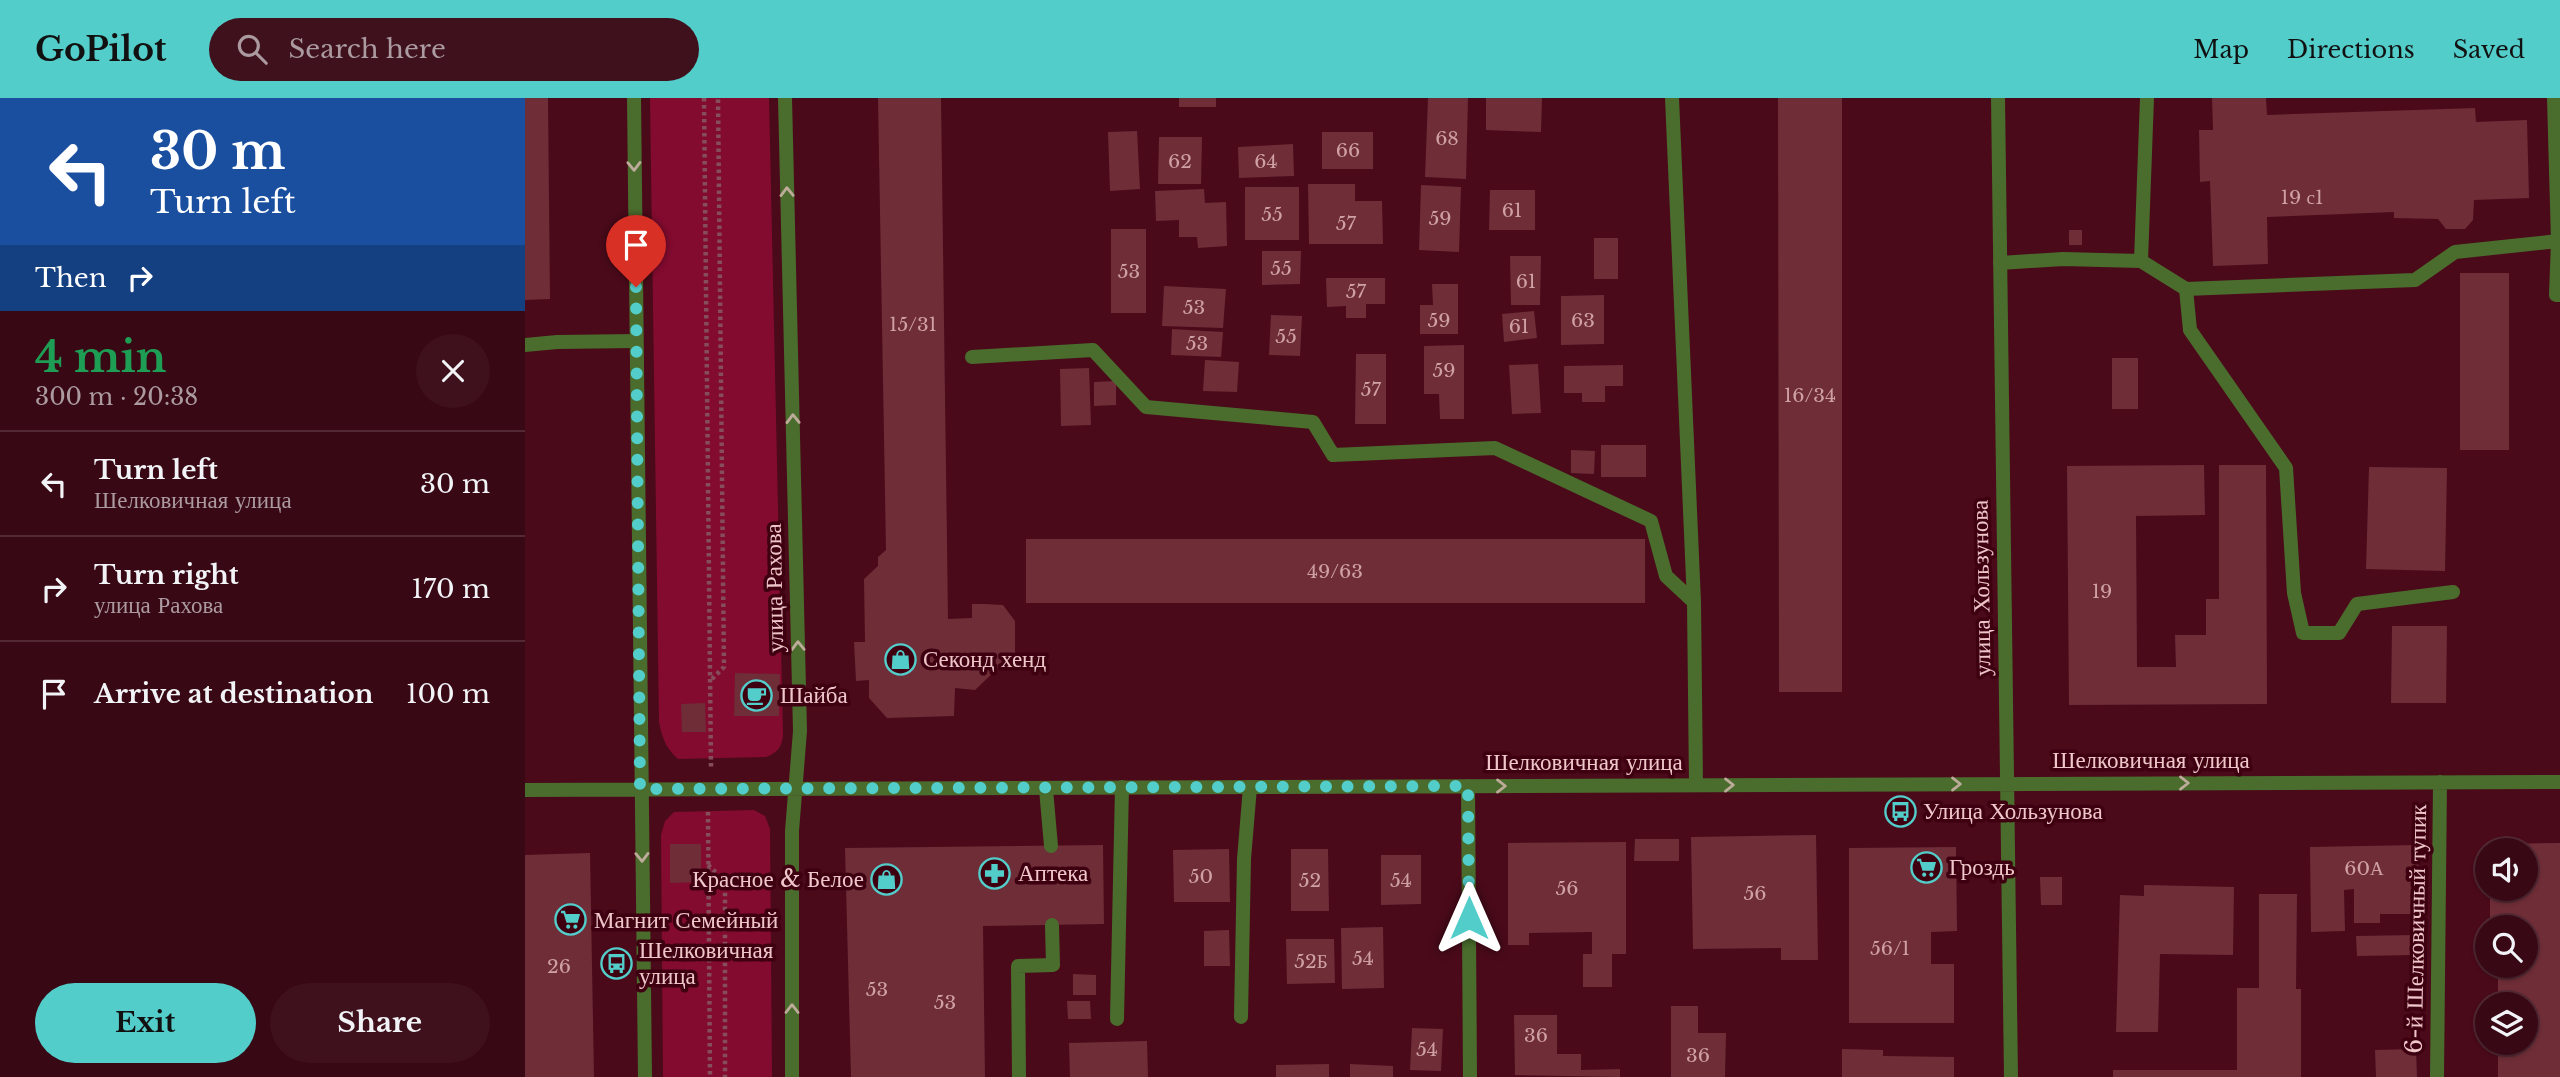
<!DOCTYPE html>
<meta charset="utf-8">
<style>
body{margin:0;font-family:"Libre Baskerville",serif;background:#3f111d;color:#f1f3f6;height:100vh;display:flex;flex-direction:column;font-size:26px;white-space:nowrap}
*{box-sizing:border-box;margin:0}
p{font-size:23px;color:#ab9aa0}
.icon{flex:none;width:38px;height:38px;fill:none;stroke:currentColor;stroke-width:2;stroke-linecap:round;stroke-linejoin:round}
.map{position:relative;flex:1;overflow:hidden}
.panel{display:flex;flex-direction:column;background:#380814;width:525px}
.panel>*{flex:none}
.banner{background:#1a4fa0;color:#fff;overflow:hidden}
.fabs{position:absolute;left:1950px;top:740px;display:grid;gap:14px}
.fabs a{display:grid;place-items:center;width:63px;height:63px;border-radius:50%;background:#380814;box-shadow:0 2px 5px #0004,0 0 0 2px #522934;font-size:35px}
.pin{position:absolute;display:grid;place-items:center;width:60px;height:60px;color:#fff;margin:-72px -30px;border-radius:50% 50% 50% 0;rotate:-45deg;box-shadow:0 0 7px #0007}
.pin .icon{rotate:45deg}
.me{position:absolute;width:77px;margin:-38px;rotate:0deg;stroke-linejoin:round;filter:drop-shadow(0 0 5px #0008)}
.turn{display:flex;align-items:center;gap:24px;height:147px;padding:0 35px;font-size:32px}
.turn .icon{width:91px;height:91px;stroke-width:2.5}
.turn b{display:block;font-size:49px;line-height:60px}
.then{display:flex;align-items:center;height:66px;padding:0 35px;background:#0003;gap:14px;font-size:26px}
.round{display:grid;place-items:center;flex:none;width:74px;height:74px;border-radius:37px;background:#3f111d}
.summary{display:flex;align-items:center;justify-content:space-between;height:119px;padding:0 35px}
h1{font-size:42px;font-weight:800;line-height:52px;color:#1e9e55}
.cta{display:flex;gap:14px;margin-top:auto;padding:14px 35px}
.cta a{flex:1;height:80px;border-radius:42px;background:#53cdca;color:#111;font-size:28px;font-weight:800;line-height:80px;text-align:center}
.cta a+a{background:#3f111d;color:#f1f3f6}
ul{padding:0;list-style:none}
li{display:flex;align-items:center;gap:21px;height:105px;padding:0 35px;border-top:2px solid #522934}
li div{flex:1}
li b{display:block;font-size:26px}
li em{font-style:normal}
header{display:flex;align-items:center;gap:42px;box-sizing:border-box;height:98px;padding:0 35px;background:#53cdca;color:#111}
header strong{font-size:33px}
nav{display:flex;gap:38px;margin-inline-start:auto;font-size:24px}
.search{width:490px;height:63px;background:#3f111d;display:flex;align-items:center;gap:18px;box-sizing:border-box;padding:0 24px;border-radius:38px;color:#ab9aa0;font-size:26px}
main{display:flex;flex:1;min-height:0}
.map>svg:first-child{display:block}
.green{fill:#830b2f}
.building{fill:#6e2d37}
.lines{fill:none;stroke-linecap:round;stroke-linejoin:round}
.path{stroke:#864e5a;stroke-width:4.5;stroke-dasharray:3.5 3.5;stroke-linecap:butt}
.lane{stroke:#4a6d2d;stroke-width:14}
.street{stroke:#4a6d2d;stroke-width:14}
.oneway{stroke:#beab9a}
.route{stroke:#53cdca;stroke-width:12;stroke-dasharray:0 21.6}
.labels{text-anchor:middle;stroke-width:7;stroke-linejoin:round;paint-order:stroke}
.number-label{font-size:19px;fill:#cfa0a4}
.street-label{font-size:23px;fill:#efc6c9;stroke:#3e0011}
.poi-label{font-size:23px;fill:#efc6c9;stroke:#3e0011;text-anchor:start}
</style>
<header>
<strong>GoPilot</strong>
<div class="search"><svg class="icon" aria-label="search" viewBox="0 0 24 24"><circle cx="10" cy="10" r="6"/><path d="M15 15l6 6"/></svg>Search here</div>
<nav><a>Map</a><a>Directions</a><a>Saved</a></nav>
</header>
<main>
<section class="panel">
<div class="banner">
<div class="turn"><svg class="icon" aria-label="left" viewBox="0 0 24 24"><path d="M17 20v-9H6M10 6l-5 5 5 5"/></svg><div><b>30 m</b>Turn left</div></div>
<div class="then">Then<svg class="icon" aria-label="right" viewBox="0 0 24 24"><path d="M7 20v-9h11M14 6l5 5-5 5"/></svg></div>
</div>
<div class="summary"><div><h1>4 min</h1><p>300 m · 20:38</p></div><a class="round"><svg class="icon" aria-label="close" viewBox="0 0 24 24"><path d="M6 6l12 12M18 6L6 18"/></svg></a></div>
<ul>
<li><svg class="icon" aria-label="left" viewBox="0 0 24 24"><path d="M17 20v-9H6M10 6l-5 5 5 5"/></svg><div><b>Turn left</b><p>Шелковичная улица</p></div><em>30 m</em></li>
<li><svg class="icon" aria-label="right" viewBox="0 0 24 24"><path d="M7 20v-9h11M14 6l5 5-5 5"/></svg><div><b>Turn right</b><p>улица Рахова</p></div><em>170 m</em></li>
<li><svg class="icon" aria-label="arrive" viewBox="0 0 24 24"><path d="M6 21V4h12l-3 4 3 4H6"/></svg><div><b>Arrive at destination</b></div><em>100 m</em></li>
</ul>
<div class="cta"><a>Exit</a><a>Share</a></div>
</section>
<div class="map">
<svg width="2035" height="979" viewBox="0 0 2035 979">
<rect width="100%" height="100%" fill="#4a0a1a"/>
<path class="green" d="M125 0H244L258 638C256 650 253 654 241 659L153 661C141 650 137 640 134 624Z
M229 712 240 718 245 731 247 979H138L136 737 140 723 149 714Z"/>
<path class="building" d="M0 0H23L25 201 0 202Z
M353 0H416L423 521 447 520V506H460L478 507 490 523V554L450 592 430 590 429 618 362 620 344 600V582L331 583 329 544H340L339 481 353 468V459L361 452Z
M654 0H691V9H654Z
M903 0H943L941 81 900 79Z
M961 0H1017L1016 34 961 32Z
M1253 0H1317V594H1254Z
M1687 0H1741L1742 17 1950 10 1951 24 2002 22 2004 100 1949 102 1948 122 1940 131H1921L1913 121 1869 120V114L1742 119 1743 166 1688 168 1685 83 1675 84 1674 32H1688Z
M612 33 615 91 585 93 583 34Z
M797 34H848V71H797Z
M634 39H677L676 86H633Z
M768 46 769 78 714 80 713 49Z
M783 86H830V103H857L858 146H784Z
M896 87 936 89 934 154 894 152Z
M720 89H774V142H720Z
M679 91 680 105 701 104 702 148 673 150 672 139H654V122L631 123 630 93Z
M965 92H1010V132H964Z
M586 131H621V215H586Z
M1544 132H1557V147H1544Z
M1069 140H1093V181H1069Z
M737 153H776L775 186 737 187Z
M985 158H1016L1015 207H986Z
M1935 175H1984V352H1935Z
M801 180H860V206H841V220H821V208L802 209Z
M907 186H933V236H895V207H908Z
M639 188 701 191 698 230 637 228Z
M1079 197V246L1036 247V198Z
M1009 213 1012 240 979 244 977 216Z
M746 217 777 218 775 258 744 257Z
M647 231 698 234 696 259 646 257Z
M939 247V321H915L914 296H899V248Z
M831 256H861V326H830Z
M1587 260H1613V311H1587Z
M680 262 714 264 712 294 678 293Z
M1013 266 1016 315 987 316 984 267Z
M1098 267V288H1080V304H1057V295H1039V268Z
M564 270 566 327 536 328 535 271Z
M591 283V307L569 308V284Z
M1076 347H1121V379H1076Z
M1046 352 1070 353 1069 376 1046 375Z
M1679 367 1680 417 1611 418 1612 569H1651L1650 537H1681V501H1694V367H1741L1742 606 1544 607 1542 368Z
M1844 369 1922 370 1920 473 1841 471Z
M501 441H1120V505H501Z
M1867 528H1922L1921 605H1866Z
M210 575 255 576 254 618H209Z
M180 605 181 634H157L156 606Z
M1291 737 1293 862H1256V850L1168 851 1166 739Z
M1110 741H1154V763H1109Z
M1101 744V856H1087V889H1058V856H1067V834L1004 835V847H983V745Z
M2035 745V979H1973V945H2000V906H1973V868H2000V830H1972V827H1965V791H2000V752H1964V746Z
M145 746H176V784L145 785Z
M578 747 579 826 458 828 460 979H326L320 750Z
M1893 747 1894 816H1855V825H1829V791L1819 792 1820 833 1786 834 1785 749Z
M1431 749 1432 833 1406 834V866H1429V925H1324V750Z
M704 751 705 804H649L648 752Z
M766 751H803L804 813H766Z
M65 755 69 979H0V757Z
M856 757H896V806L856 807Z
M1515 779H1537V807H1516Z
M1619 787 1709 789 1708 857 1635 856 1633 934H1591L1595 797 1619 798Z
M1734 796H1772L1771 891H1776V979H1588V972H1712V890H1734Z
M858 829 859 890 817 891 816 830Z
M704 832 705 868H679V833Z
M1889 837 1890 857 1832 858 1831 838Z
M761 841H809L810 885 762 886Z
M548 876 571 877V897H548Z
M542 903H565L566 921H543Z
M1146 908H1173V935H1201L1200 979H1146Z
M989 917H1032V956H1056V972L1095 971V979L990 977Z
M887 930 918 931 916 973 885 972Z
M622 943 623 979H545L544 945Z
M1317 951 1358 952V958L1429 959V979H1317Z
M1891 951 1892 979H1851L1850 952Z
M804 966V979H751V967Z
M825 966 868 968V979H825Z"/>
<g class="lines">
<path class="path" d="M179 0 186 670
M187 581 199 569 193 0
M183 714 185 979
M183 767 200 783V979"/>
<path class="lane" d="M1147 0 1169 504 1171 687
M2029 0 2033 143 2031 197H2035
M1616 163 1622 0
M1475 165 1538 161 1616 163 1661 191 1890 182 1930 154 2033 143
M1661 191 1665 232 1761 370 1769 495 1778 535H1814L1832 506 1928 494
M0 247 32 244 111 243
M447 259 568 252 621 309 788 324 808 357 970 350 1126 423 1141 478 1169 504
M521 691 526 748
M716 919 719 761 725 689
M592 921 597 689
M494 979 493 868 528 867 527 827"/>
<path class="street" d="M109 0 120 979
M260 0 275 633 267 733V979
M1473 0 1486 979
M943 688 945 979
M0 692 2035 684
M1912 979 1915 684"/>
</g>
<defs><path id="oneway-chevron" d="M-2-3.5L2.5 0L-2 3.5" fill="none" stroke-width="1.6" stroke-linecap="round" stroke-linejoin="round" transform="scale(1.75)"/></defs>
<g class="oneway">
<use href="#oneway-chevron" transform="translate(109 68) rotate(89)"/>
<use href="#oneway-chevron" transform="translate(262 94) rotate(-91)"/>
<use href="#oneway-chevron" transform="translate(268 321) rotate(-91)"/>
<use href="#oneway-chevron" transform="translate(273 548) rotate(-91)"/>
<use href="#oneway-chevron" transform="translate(1659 685)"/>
<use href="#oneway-chevron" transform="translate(1431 686)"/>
<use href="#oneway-chevron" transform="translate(1204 687)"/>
<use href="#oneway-chevron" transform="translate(976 688)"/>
<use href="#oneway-chevron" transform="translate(117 759) rotate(89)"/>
<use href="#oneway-chevron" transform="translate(267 911) rotate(-90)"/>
</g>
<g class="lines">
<path class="route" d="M111 189 115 691 943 688 944 820"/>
</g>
<defs>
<symbol id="shop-ring" viewBox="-11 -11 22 22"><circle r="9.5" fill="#3e0011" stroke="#53cdca" stroke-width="1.5"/><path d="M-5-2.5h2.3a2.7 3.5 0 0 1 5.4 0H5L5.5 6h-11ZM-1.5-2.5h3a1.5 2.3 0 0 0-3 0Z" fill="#53cdca"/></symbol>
<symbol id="cafe-ring" viewBox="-11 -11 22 22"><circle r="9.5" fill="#3e0011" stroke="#53cdca" stroke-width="1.5"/><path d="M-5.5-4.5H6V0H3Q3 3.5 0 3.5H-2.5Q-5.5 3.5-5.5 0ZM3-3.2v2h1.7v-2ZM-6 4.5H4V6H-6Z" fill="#53cdca"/></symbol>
<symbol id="bus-ring" viewBox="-11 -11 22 22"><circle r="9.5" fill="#3e0011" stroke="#53cdca" stroke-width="1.5"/><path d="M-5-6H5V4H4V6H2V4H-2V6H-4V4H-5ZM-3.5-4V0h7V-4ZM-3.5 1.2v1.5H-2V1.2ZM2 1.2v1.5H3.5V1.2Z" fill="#53cdca"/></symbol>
<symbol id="supermarket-ring" viewBox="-11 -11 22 22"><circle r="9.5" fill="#3e0011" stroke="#53cdca" stroke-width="1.5"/><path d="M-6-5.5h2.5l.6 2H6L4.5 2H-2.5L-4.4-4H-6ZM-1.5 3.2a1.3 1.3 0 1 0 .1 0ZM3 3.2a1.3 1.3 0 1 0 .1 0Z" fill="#53cdca"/></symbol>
<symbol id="pharmacy-ring" viewBox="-11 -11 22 22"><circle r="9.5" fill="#3e0011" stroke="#53cdca" stroke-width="1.5"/><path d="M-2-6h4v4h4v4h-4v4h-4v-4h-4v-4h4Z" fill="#53cdca"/></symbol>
</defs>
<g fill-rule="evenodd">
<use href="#shop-ring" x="358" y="544" width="35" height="35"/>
<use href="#cafe-ring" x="214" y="580" width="35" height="35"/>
<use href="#bus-ring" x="1358" y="696" width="35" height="35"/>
<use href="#supermarket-ring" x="1384" y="752" width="35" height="35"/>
<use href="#pharmacy-ring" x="452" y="758" width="35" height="35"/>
<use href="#shop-ring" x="344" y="764" width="35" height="35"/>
<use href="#supermarket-ring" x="28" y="804" width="35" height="35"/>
<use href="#bus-ring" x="74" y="848" width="35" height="35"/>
</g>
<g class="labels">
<g class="number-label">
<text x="922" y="47">68</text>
<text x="823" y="59">66</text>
<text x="655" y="70">62</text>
<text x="741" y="70">64</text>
<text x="1777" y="106">19 с1</text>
<text x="987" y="119">61</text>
<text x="747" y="123">55</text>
<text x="915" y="127">59</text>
<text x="821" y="132">57</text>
<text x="756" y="177">55</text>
<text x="604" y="180">53</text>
<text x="1001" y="190">61</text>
<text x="831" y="200">57</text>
<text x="669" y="216">53</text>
<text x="914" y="229">59</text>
<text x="1058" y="229">63</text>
<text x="388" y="233">15/31</text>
<text x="994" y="235">61</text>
<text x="761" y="245">55</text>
<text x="672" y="252">53</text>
<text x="919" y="279">59</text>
<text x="846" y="298">57</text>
<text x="1285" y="304">16/34</text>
<text x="810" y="480">49/63</text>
<text x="1577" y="500">19</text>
<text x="1839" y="777">60А</text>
<text x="676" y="785">50</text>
<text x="785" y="789">52</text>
<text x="876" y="789">54</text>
<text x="1042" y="797">56</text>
<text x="1230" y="802">56</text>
<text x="1365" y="857">56/1</text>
<text x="838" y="867">54</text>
<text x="786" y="870">52Б</text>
<text x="34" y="875">26</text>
<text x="352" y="898">53</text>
<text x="420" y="911">53</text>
<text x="1011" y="944">36</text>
<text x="902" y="958">54</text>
<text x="1173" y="964">36</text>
</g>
<g class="street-label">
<text transform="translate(249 490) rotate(-91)" y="8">улица Рахова</text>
<text transform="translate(1456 490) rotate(-91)" y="8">улица Хользунова</text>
<text x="1626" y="670">Шелковичная улица</text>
<text x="1059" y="672">Шелковичная улица</text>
<text transform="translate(1891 831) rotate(-89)" y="8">6-й Шелковичный тупик</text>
</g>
<g class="poi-label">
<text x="398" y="569">Секонд хенд</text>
<text x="255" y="605">Шайба</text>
<text x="1398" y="721">Улица Хользунова</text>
<text x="1424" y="777">Гроздь</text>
<text x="493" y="783">Аптека</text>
<text x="339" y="789" text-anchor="end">Красное &amp; Белое</text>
<text x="69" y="830">Магнит Семейный</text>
<text x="114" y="860">Шелковичная<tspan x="114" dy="26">улица</tspan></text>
</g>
</g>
</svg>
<div class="fabs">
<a><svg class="icon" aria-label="sound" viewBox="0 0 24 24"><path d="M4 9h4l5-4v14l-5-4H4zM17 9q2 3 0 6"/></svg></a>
<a><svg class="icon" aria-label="search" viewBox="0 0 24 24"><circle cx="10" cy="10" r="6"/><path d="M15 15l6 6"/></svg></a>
<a><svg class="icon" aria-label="layers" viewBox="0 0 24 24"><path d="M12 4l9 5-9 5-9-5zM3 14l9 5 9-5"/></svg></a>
</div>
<div class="pin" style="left:111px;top:189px;background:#d93025"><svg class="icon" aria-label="arrive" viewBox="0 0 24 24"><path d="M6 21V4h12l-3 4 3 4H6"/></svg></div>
<svg class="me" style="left:944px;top:820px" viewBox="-20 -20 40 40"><path d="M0-17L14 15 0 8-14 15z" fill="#53cdca" stroke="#fff" stroke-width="4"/></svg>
</div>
</main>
